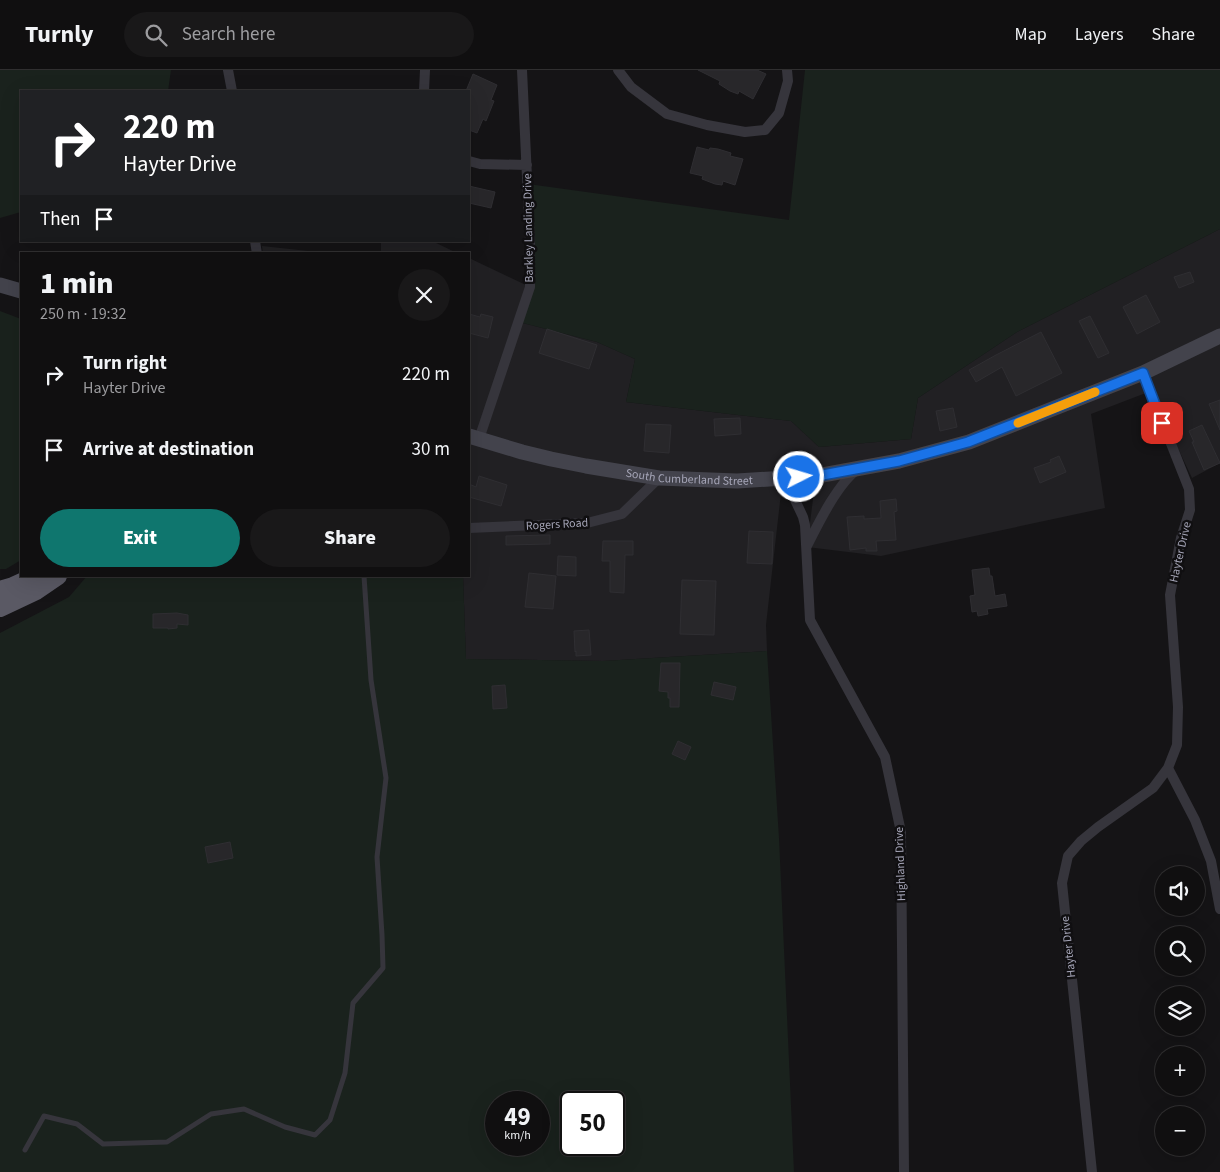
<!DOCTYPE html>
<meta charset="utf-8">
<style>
body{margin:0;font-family:"Source Sans 3",sans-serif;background:#191819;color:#f1f3f6;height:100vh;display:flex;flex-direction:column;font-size:19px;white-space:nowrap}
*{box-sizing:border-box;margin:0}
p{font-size:16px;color:#9c9c9f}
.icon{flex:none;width:28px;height:28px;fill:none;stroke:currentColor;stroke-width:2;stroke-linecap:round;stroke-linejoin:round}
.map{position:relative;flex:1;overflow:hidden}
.panel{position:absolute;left:20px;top:182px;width:450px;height:325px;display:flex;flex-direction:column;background:#100f10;border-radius:0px;box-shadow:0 5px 20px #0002,0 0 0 1px #302f30}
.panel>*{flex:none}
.top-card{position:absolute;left:20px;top:20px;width:450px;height:152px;border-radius:0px;box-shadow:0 5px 20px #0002,0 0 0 1px #302f30;background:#202124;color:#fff;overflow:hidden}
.controls{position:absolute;left:1155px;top:796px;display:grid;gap:10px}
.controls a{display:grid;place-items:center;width:50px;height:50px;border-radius:50%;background:#100f10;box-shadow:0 5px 20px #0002,0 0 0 1px #302f30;font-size:25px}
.speed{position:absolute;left:485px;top:1021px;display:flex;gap:10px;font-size:25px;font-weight:700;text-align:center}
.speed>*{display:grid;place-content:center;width:65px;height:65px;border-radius:50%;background:#100f10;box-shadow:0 5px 20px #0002,0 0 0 1px #302f30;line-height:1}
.speed small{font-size:12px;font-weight:400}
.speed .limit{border:2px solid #111;border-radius:8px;background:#fff;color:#111}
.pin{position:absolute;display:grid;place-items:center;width:42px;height:42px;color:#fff;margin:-21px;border-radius:10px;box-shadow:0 2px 8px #0006}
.me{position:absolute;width:55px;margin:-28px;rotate:85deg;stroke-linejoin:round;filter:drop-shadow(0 0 4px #0008)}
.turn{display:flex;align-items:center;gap:18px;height:105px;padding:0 20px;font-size:22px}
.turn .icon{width:65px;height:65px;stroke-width:2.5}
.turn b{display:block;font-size:35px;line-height:42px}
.then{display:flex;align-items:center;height:48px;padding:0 20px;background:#0003;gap:10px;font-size:19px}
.round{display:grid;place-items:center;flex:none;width:52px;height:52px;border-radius:26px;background:#191819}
.head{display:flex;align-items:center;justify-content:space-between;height:85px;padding:0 20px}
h1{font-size:30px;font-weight:800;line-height:38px}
.cta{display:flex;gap:10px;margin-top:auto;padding:10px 20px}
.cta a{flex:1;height:58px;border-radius:30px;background:#0f766e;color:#fff;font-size:20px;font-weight:800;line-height:58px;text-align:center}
.cta a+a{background:#191819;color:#f1f3f6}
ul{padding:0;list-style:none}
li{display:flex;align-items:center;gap:15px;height:75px;padding:0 20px}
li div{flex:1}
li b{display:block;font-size:19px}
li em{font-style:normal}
header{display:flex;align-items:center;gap:30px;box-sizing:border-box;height:70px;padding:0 25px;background:#100f10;border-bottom:1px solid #302f30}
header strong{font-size:24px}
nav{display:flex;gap:28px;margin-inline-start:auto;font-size:18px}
.search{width:350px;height:45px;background:#191819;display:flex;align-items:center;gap:12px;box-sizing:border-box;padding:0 18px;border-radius:28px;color:#9c9c9f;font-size:19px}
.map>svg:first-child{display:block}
.built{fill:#212023}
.green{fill:#1a221d;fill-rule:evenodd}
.building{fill:#28272a;stroke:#2f2e32}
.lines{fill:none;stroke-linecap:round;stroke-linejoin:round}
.service{stroke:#36353c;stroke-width:5}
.minor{stroke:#36353c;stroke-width:10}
.secondary{stroke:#43434c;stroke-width:15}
.trunk{stroke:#5a5964;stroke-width:18}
.route-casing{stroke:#114b97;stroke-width:12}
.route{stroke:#1a73e8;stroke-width:9}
.slow{stroke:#f59e0b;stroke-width:9}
.labels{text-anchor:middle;stroke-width:5;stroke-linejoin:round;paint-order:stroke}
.street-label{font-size:12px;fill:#a5a5b7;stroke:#100f11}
</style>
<header>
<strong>Turnly</strong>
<div class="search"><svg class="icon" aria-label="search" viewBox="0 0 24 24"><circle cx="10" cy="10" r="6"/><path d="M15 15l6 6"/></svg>Search here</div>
<nav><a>Map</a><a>Layers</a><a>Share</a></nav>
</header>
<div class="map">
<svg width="1220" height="1102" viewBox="0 0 1220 1102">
<rect width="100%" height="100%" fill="#151416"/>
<path class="built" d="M1220 159V393L1192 408 1151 321 1091 344 1105 438 881 486 807 477 814 421 781 423 766 555 767 581 603 591 466 589 463 506H469V188L530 217 519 252 597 272 635 289 626 332 791 351 819 377 911 369 918 328 1017 262Z
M381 171H432L459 184H381Z
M262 176 336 184H263Z"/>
<path class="green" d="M0 0H171L168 21H21V142L0 148Z
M805 0H1220V159L1017 262 918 328 911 369 819 377 791 351 626 332 635 289 597 272 519 252 530 216 528 114 789 150Z
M0 241 21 249V490L6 499H0Z
M87 506H463L466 589 603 591 767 581 779 768 794 1102H0V563L69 527ZM496 1032H539V1075H496ZM571 1032H614V1075H571Z"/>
<path class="building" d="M698 0H757L766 4 753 29 739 21 738 24 730 21 719 14 720 11Z
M473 4 497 15 491 30 494 31 486 51 483 49 477 63 469 60V21H466Z
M697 77 709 80 710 78 718 79 731 83 730 86 743 89 735 115 723 111 722 115 715 114 702 109 703 106 690 103Z
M469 116 495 122 491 138 469 133Z
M1190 202 1194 212 1179 218 1174 207Z
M1146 225 1160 252 1137 264 1123 237Z
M469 244 480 247 481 244 493 247 488 268 469 263Z
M1090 246 1109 283 1098 288 1079 251Z
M547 259 597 275 589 299 539 283Z
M1041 262 1062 303 1016 326 1002 297 976 312 969 300 996 285Z
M1220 330V360L1209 334Z
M953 338 957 357 940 361 936 341Z
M740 348 741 364 715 366 714 349Z
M646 354 671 355 669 383 644 381Z
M1202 355 1220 393 1204 400 1192 372H1194L1189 361Z
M1059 386 1066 402 1040 413 1034 398 1051 392 1050 390Z
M479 406 507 415 501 436 469 427V414L476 417Z
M896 429 897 441 894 442 896 470 876 471 877 481H866V478L850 480 847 447 864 446V449L881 448 880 431Z
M749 461 773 462 772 494 747 493Z
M550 465V474L506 475V466Z
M603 471H633V485H625L624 523 610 522V491H602Z
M558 486 576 487V506L557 505Z
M989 498 990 506H992L995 526 1005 524 1007 536 987 539 988 544 978 546 977 541 972 542 970 526 975 525 972 500Z
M529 503 556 506 553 539 525 537Z
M682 510 716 511 714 565 680 564Z
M177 543 188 545V555L177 554V558L168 559V558H153V544Z
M589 560 591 585 576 586V581L575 582 574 561Z
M661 593H680L679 637H670V628H668V622L659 621Z
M714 612 736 617 733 630 711 625Z
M505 615 507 638 493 639 492 616Z
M678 671 691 677 685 690 672 684Z
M230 772 233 788 208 793 205 777Z"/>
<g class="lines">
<path class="service" d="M25 1080 44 1046 77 1054 103 1074 167 1072 211 1044 244 1039 285 1057 315 1065 330 1050 345 1003 353 933 383 898 382 865 377 787 386 708 371 610 364 506"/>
<path class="minor" d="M228 0 232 21
M618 0 631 17 667 44 707 55 745 62 765 60 779 43 788 11 787 0
M424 21 425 0
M469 91 480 94 527 95
M255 171 257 184
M479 369 530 217V172L522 0
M775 409 789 417 803 447 805 455 810 550 885 687 901 762 904 1102
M469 458 587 453 622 444 659 408
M807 476C818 454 838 413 858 399
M1168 698 1195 750 1211 791 1220 839
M1092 1102 1062 813 1068 786 1081 771 1098 757 1153 718 1168 698 1177 675 1178 637 1170 525 1181 468 1190 440 1189 419 1143 303"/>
<g class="secondary">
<path d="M0 215 21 221"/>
<path id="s1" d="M469 366 522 382 551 389 586 396 659 408 737 411 817 406 899 391 969 372 1143 303 1220 266"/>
</g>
<path class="trunk" d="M0 520 13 516 35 506
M0 538 36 521 58 506"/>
</g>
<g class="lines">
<defs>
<path id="route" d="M799 407 817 406 899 391 968 372 1143 303 1162 353"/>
</defs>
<use href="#route" class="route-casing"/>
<use href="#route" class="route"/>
<path class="slow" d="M1018 353 1095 322"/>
</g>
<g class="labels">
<g class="street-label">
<text transform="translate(528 158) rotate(-91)" y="4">Barkley Landing Drive</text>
<text dy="4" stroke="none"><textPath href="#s1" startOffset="225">South Cumberland Street</textPath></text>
<text transform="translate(557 454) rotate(-3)" y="4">Rogers Road</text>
<text transform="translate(1180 482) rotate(-77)" y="4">Hayter Drive</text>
<text transform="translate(900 794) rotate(-92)" y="4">Highland Drive</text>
<text transform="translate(1068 877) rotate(-96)" y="4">Hayter Drive</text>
</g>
</g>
</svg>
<div class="controls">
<a><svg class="icon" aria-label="sound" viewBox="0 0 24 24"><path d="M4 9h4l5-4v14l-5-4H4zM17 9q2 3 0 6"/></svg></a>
<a><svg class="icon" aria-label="search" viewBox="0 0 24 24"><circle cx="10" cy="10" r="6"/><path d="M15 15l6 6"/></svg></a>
<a><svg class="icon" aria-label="layers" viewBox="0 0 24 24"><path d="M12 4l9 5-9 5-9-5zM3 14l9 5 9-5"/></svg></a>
<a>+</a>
<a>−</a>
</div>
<div class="speed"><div>49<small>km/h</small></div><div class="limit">50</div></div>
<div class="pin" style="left:1162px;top:353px;background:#d93025"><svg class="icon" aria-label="arrive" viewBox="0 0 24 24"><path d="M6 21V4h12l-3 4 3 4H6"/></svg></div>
<svg class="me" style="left:799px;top:407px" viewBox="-20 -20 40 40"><circle r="17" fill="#1a73e8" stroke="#fff" stroke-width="3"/><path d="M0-11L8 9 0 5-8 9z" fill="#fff"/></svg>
<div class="top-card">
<div class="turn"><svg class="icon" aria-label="right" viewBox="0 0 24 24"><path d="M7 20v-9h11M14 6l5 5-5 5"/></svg><div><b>220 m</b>Hayter Drive</div></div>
<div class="then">Then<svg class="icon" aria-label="arrive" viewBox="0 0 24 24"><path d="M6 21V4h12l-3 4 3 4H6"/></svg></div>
</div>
<section class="panel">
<div class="head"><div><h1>1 min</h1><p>250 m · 19:32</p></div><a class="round"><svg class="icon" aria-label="close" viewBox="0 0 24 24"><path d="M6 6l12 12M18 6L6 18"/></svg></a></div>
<ul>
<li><svg class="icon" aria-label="right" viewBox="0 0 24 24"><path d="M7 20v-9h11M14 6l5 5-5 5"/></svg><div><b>Turn right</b><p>Hayter Drive</p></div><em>220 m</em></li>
<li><svg class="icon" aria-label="arrive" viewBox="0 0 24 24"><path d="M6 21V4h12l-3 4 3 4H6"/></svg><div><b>Arrive at destination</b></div><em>30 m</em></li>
</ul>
<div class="cta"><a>Exit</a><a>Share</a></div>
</section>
</div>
